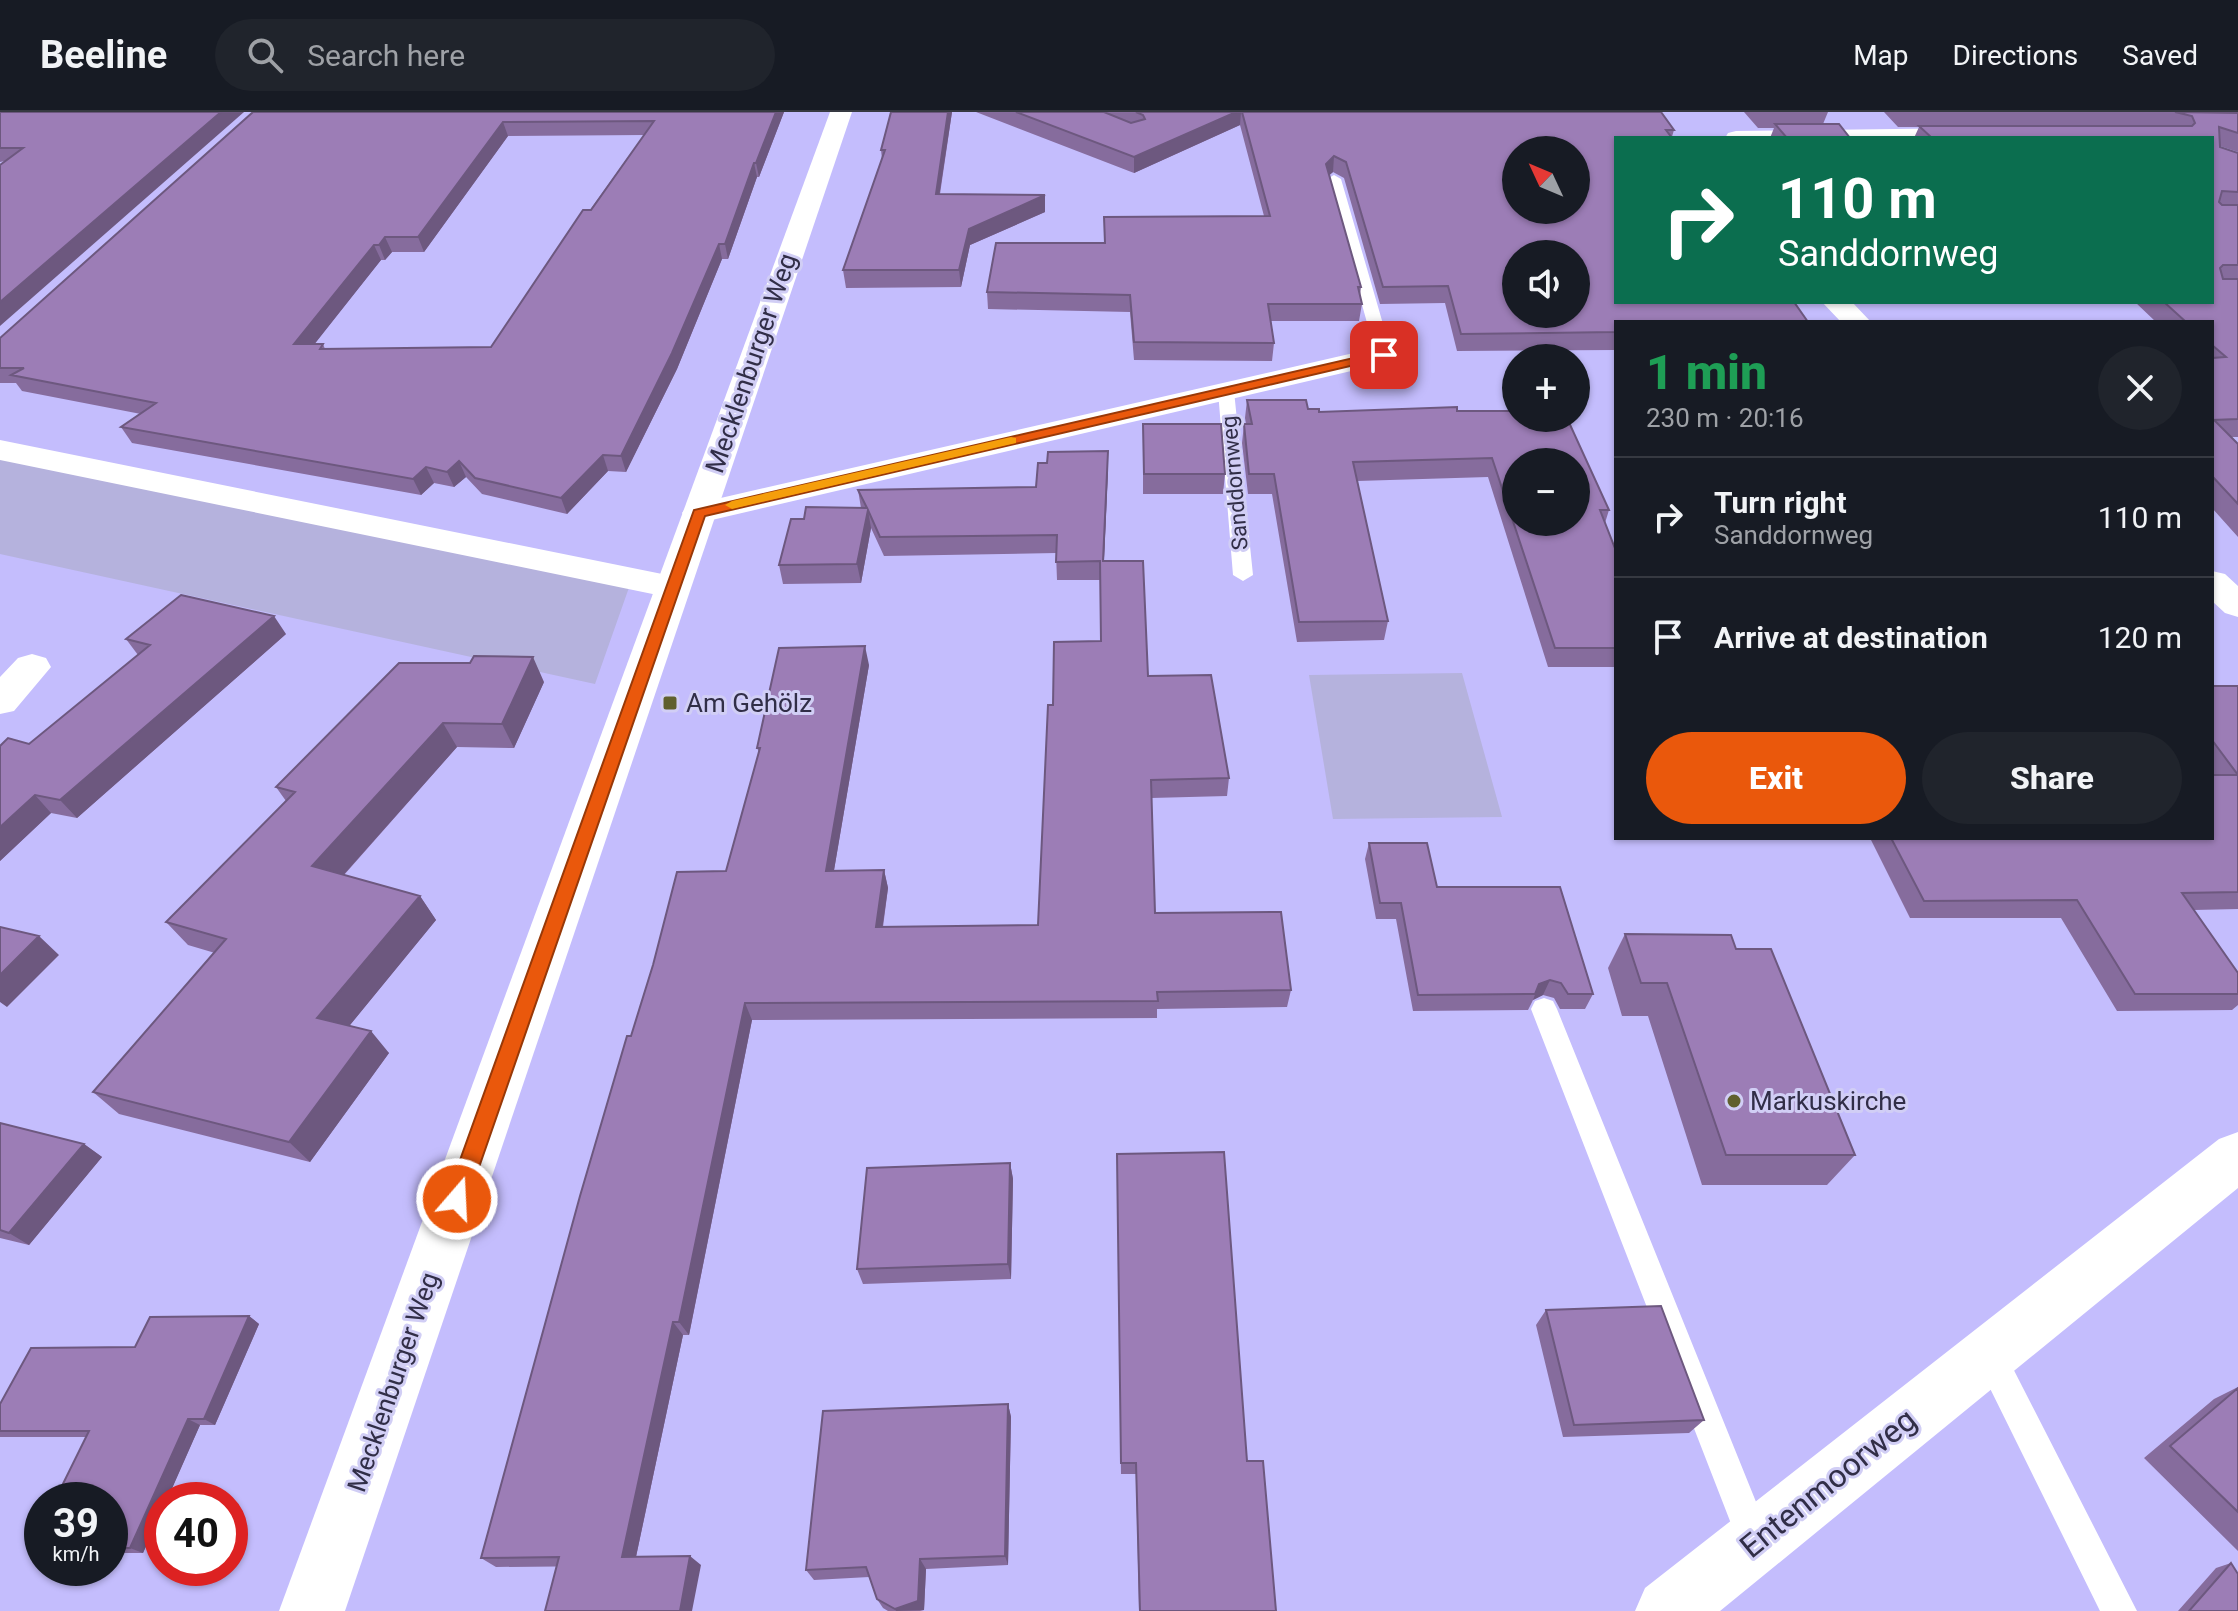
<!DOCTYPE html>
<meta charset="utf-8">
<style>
body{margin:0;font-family:Roboto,sans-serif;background:#20242c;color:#f1f3f6;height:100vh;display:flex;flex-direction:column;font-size:30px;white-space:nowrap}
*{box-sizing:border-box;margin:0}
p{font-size:26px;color:#9ea1a6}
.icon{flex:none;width:44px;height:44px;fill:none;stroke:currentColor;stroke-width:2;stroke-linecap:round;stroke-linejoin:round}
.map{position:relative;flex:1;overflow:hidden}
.details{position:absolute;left:1614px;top:208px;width:600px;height:520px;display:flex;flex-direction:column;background:#171b24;border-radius:0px;box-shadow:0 2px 6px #0004}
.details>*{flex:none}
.top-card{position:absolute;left:1614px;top:24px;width:600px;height:168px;border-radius:0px;box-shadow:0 2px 6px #0004;background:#0b6e4f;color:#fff;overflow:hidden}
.needle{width:52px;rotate:314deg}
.fabs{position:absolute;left:1502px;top:24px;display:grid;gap:16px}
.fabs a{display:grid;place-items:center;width:88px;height:88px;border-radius:50%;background:#171b24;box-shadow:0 2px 6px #0004;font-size:40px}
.speed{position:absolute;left:24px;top:1370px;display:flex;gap:16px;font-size:40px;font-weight:700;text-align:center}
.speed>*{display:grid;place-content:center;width:104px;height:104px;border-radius:50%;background:#171b24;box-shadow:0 2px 6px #0004;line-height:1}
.speed small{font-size:20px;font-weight:400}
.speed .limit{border:12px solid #d22;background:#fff;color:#111}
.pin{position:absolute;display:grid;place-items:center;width:68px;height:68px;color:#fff;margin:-34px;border-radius:16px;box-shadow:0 4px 12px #0006}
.me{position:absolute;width:88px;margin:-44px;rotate:19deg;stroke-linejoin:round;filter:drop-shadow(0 0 6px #0008)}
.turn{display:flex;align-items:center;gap:28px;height:168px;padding:0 32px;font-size:36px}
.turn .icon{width:104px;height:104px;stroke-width:2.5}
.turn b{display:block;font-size:56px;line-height:68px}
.round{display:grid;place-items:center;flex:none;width:84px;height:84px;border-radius:42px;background:#20242c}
.head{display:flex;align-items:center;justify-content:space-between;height:136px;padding:0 32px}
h1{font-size:48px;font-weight:800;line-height:60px;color:#1e9e55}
.cta{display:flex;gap:16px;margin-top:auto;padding:16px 32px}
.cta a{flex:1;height:92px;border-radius:48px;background:#ea580c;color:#fff;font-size:32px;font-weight:800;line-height:92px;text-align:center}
.cta a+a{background:#20242c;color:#f1f3f6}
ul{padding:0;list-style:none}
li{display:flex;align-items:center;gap:24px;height:120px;padding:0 32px;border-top:2px solid #363941}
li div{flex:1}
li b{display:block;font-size:30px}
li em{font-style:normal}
header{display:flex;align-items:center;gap:48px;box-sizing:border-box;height:112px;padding:0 40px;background:#171b24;border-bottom:2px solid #363941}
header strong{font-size:38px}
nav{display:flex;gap:44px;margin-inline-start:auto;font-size:28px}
.search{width:560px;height:72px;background:#20242c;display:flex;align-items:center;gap:20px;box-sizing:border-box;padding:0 28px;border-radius:44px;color:#9ea1a6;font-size:30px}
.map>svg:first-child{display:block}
.green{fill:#b5b2dd}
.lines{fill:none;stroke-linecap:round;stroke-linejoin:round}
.service{fill:#fff;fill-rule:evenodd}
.minor{fill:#fff;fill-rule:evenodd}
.tertiary{fill:#fff;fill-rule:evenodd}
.wall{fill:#866c9d;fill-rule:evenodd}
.shaded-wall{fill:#6d587f}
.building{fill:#9c7db6;stroke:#6d587f;stroke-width:2;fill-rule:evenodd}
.route{fill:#ea580c;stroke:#983908;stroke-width:2}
.slow{fill:#f59e0b}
.poi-dot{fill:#60602d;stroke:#d1cef5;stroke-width:3}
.labels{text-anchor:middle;stroke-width:6;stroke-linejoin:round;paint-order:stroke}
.far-street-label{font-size:22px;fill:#312e47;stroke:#d1cef5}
.street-label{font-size:26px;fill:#312e47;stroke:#d1cef5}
.poi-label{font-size:26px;fill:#312e47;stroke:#d1cef5;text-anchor:start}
.near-street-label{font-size:32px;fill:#312e47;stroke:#d1cef5}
</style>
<header>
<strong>Beeline</strong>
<div class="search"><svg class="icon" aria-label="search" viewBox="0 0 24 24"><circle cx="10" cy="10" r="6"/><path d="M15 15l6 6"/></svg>Search here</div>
<nav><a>Map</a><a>Directions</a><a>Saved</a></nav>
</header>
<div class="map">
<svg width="2238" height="1499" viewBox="0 0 2238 1499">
<rect width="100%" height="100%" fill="#c4bdfd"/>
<path class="green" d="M0 334 632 467 595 572 0 442Z
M1462 561 1502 705 1333 707 1309 563Z"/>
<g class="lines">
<path class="service" d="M1334 63 1341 67 1392 243 1390 246H1378L1376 243 1327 67Z
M1226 274 1234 279 1253 463 1243 469 1233 463 1218 279Z
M1544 886 1553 889 1557 897 1771 1427 1766 1439 1754 1444 1742 1439 1737 1427 1531 897 1535 889Z
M1989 1226 2000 1231 2137 1499H2100L1973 1242 1978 1231Z"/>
<path class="minor" d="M1974 16 1982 18 1985 23 1983 26H1725L1728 21 1736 19Z
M1822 190H1852L1871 210H1841Z
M1384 234 1394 237 1399 243 1394 249 699 411 687 408 682 401 687 394 699 391Z
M0 328 672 464 685 467 690 475 685 483 672 486 0 348Z
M2212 459 2225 462 2238 474V505L2225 501 2212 489Z
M32 542 46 546 51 555 14 599 0 602V565L18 546Z
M2238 1020V1076L1720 1499H1635L1645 1476 2219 1027Z"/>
<path class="tertiary" d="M830 0H852L345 1499H279Z"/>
</g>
<path class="wall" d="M0 0H244L0 50Z
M253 0H784L759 65H757L728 147H722L677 257 626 360 608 359 567 402 482 382 466 365 454 375 434 371 421 383 132 331 121 315 141 302 22 279 16 271H0V226ZM644 23 491 235 325 237 323 232H314L381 148H385L392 140H424L508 24Z
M891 0H952L940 82 1045 83V100L970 133 961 175 846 176 843 158 882 47 881 38Z
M976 0H1661L1674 18 1616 210V238L1457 239 1445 191 1380 192 1344 66 1333 60 1329 63 1361 175 1360 184 1362 192 1359 209H1271L1274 231 1272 249 1134 248 1130 200 988 197 987 180 1104 131V105L1264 104 1240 13 1134 61Z
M1744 0H1828L1823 12 1850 26H1770L1774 16H1758Z
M1884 0H2207L2209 1H2238V40L2220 34V35L2238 41V325H2231L2238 332V425L2212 396V210H2156L2135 190H2212V26H1914L1919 15H1898ZM2158 13 2161 14H2056Z
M1247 288 1319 300 1457 299 1609 398 1605 411 1616 439V555H1548L1488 365 1357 369 1388 509 1384 528 1297 530 1272 382H1248L1242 331 1244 312H1246L1245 306Z
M1143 312 1225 362 1223 382H1143Z
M1108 357 1104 449 1148 564 1229 666 1227 684 1151 686 1155 801 1291 878 1287 895 1157 897V906L752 908 689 1223H683L636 1445 701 1453 496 1455 481 1446 631 924 653 853 726 759 759 640 757 636 869 553 834 758H884L888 776 883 815 1038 813 1053 593 1101 529 1100 468H1057L1056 441 884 444 871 416 861 471 783 472 779 453 804 407 861 396 858 378 1036 375Z
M286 522 77 706 51 701 0 749V634L29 632 138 543 126 527Z
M544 570 514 636 457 635 344 763 420 784 436 808 349 914 389 941 310 1050 119 1002 93 980 215 841 188 833 166 810 286 689 276 675Z
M2212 574H2238V797L2194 798 2238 861V893L2232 898 2117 899 2061 806H1910L1870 726H2212Z
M1369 731 1437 775 1593 882 1585 897H1560L1554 886 1543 883 1533 888 1528 898 1413 899 1396 807H1376L1365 747Z
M1625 822 1736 837 1855 1043 1827 1073H1702L1648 904H1622L1608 856Z
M0 1011 84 1032 102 1045 29 1133 0 1126Z
M1117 1042 1247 1349 1276 1499H1139L1136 1362H1121Z
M1010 1051 1013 1067 1011 1167 863 1172 857 1157Z
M1546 1198 1704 1308 1689 1321 1563 1325 1536 1213Z
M249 1204 259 1212 215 1313H200L143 1441H110V1388L86 1325H0V1292L135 1235Z
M2238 1275V1439L2144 1346 2214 1287Z
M1008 1292 1011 1305 1008 1453 926 1457 924 1498 920 1499H888L883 1496 877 1487 869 1465 814 1468 806 1458Z
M2231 1451 2238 1499H2178L2216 1456Z"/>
<path class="shaded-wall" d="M221 0H244L0 214V190Z
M776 0H784L759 65 756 51Z
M948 0H952L937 98 936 82Z
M1236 0H1241L1240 13 1134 61V45Z
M503 10 508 24 424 140 418 125Z
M1334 44 1333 60 1324 68 1326 52Z
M754 51 757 65 728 147 725 132Z
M1045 83V100L970 133 961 175 959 158 969 117Z
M385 125 392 140 385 148 379 133Z
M719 132 722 147 677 257 626 360 621 344Z
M374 133 381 148 302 248 294 232Z
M1108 339V357L1103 468V449Z
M603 343 608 359 567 402 561 386Z
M459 349 466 365 454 375 447 360Z
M426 355 434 371 421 383 413 367Z
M868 398 871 416 861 471 857 452Z
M274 504 286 522 77 706 60 688Z
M865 534 869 553 831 776 826 759Z
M533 545 544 570 514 636 502 612Z
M443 611 457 635 330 778 312 754Z
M35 683 51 701 0 749V715Z
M884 758 888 776 880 832 876 815Z
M420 784 436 808 337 929 317 906Z
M39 824 59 843 7 895 0 890V863Z
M1550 868 1543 883 1533 888 1539 872Z
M745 891 752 908 689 1223 679 1210Z
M371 919 389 941 310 1050 289 1030Z
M84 1032 102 1045 29 1133 9 1121Z
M1010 1051 1013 1067 1011 1167 1008 1152Z
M249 1204 259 1212 215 1313 204 1307Z
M673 1210 683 1223 634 1454 622 1445Z
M1008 1292 1011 1305 1008 1453 1005 1444Z
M188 1307 200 1313 167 1388H162V1398L143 1441 130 1436Z
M690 1444 701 1453 692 1499H680Z
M920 1447 926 1457 924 1498 896 1499 895 1497Z"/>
<path class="building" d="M0 0H221L0 190V53L23 36H0Z
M253 0H776L756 51H754L725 132H719L672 241 621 344 603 343 561 386 475 366 459 349 447 360 426 355 413 367 121 315 156 291 11 263 24 256H0V226ZM654 9 591 98H583L491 235 320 237 323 232H294L374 133H379L385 125H418L503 10Z
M891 0H948L936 82 1045 83 969 117 959 158H843L885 38H881Z
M1016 0H1104L1131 11 1145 7 1143 3 1136 0H1236L1134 45Z
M1242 0H1661L1674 18H1666L1672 26H1616V190H1794L1808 210H1616V220L1461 222 1448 174 1383 175 1346 50 1334 44 1326 52 1361 175H1358L1362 192H1268L1274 231 1134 230 1130 183 987 180 996 131H1105L1104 105 1270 104ZM1516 38H1576V98H1516ZM1516 142H1576V202H1516Z
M2175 0 2238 1V21L2219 15 2220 35 2238 41V80L2222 79 2219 90 2222 93H2238V153H2223L2220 156 2223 167H2238V307L2214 308 2238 332V392L2212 364V246L2226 245 2212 233V210H2186L2164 190H2212V26H1932L1919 14H2192L2195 11 2192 4Z
M1775 12H1839L1850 26H1787Z
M1247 288H1306L1308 297H1319V300L1457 295V299H1516V306H1567L1609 398H1600L1616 439V536H1555L1492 346 1353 350 1388 509 1299 510 1274 362H1249L1244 312H1252ZM1516 350H1576V410H1516Z
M1143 312H1221L1225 362H1144Z
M1108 339 1103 449H1143L1148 564 1211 563 1229 666 1151 668 1155 801 1281 800 1291 878 1157 880 1158 889 745 891 679 1210H673L622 1445 690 1444 680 1499H545L559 1445 481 1446 580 1084 627 924H631L653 853 677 760 726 759 760 636H757L779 536 865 534 826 759 884 758 876 815 1038 813 1048 593H1053L1054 530 1101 529 1100 449 1056 450 1057 423 880 425 868 398 857 452 779 453 791 407H804L806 395 867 396 858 378 1036 375 1038 351H1047L1048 340Z
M181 483 274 504 60 688 35 683 0 715V634L8 626 29 632 150 533 126 527Z
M474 544 533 545 502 612 443 611 312 754 420 784 317 906 371 919 289 1030 93 980 226 827 166 810 295 680 276 675 399 551H470Z
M2212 574H2238V663L2212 628Z
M2212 663H2238V780L2182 781 2238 861V882H2135L2077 788 1924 789 1891 726H2212Z
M1369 731H1427L1437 775H1560L1593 882H1568L1561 871 1550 868 1539 872 1535 882 1418 883 1401 791H1380Z
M0 815 39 824 0 863Z
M1625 822 1731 823 1736 837H1771L1855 1043H1726L1667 871H1641Z
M0 1011 84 1032 9 1121 0 1118Z
M1224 1040 1247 1349H1263L1276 1499H1140L1136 1351H1121L1117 1042Z
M1010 1051 1008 1152 857 1157 867 1056Z
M1661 1194 1704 1308 1574 1313 1546 1198Z
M249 1204 204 1307H188L130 1436H110V1388H55L89 1319H0V1292L31 1236 135 1235 150 1205Z
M2238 1276V1400L2170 1334Z
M1008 1292 1005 1444 920 1447 918 1489 895 1497 877 1487 866 1455 806 1458 823 1299Z
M42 1413V1437H30Z
M2231 1451 2238 1462V1499H2189Z"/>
<path class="route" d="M1384 239 1389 240V245L705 404 468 1087 465 1094 457 1097 449 1094 446 1087 694 398Z"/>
<path class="slow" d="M1011 325 1016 326V331L732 397 725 393 732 389Z"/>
<g class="poi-dot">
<rect x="662" y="583" width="16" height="16" rx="4"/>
<circle cx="1734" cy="989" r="8"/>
</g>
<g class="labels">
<g class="far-street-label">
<text transform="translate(1234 371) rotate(-95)" y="8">Sanddornweg</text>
</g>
<g class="street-label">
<text transform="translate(751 251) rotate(-71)" y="9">Mecklenburger Weg</text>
<text transform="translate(393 1270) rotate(-71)" y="9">Mecklenburger Weg</text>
</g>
<g class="poi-label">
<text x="686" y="600">Am Gehölz</text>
<text x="1750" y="998">Markuskirche</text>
</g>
<g class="near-street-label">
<text transform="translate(1828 1371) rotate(-39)" y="11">Entenmoorweg</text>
</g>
</g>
</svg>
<div class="fabs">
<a><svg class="needle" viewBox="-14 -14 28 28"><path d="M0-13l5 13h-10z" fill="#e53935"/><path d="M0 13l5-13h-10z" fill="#9ea1a6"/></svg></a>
<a><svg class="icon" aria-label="sound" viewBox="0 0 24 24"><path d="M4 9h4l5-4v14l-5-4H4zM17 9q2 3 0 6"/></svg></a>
<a>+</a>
<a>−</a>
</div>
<div class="speed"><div>39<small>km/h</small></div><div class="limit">40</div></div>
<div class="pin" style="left:1384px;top:243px;background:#d93025"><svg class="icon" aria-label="arrive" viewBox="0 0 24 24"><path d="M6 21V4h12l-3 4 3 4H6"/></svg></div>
<svg class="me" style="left:457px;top:1087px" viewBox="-20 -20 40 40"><circle r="17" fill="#ea580c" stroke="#fff" stroke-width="3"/><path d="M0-11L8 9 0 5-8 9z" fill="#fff"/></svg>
<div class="top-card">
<div class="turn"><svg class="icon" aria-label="right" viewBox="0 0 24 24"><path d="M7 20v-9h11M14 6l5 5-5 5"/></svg><div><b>110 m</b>Sanddornweg</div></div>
</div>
<section class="details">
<div class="head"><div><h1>1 min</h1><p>230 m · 20:16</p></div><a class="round"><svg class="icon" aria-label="close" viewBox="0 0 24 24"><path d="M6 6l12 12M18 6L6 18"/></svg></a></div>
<ul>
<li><svg class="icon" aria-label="right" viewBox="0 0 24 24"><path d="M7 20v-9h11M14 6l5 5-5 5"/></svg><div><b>Turn right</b><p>Sanddornweg</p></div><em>110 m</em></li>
<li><svg class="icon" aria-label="arrive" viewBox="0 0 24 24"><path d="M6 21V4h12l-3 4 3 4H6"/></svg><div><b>Arrive at destination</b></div><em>120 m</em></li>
</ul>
<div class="cta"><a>Exit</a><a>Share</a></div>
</section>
</div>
